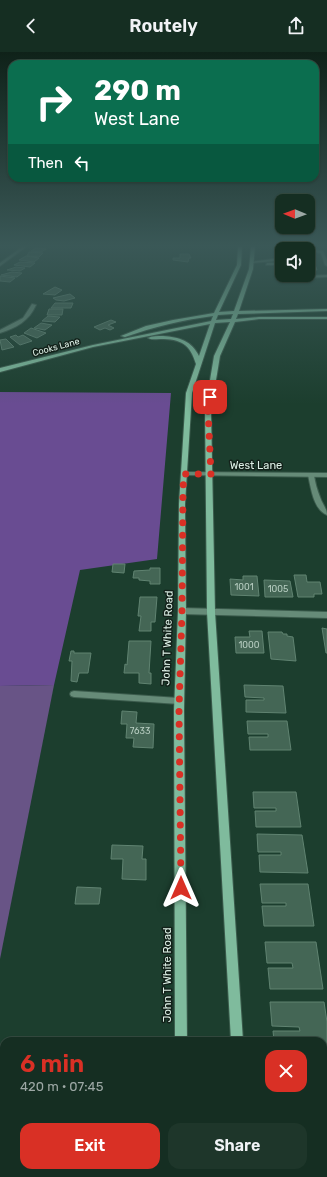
<!DOCTYPE html>
<meta charset="utf-8">
<style>
body{margin:0;font-family:Rubik,sans-serif;background:#1e362a;color:#f1f3f6;height:100vh;display:flex;flex-direction:column;font-size:15px;white-space:nowrap}
*{box-sizing:border-box;margin:0}
p{font-size:13px;color:#9da8a5}
.icon{flex:none;width:22px;height:22px;fill:none;stroke:currentColor;stroke-width:2;stroke-linecap:round;stroke-linejoin:round}
.map{position:relative;flex:1;overflow:hidden}
.side{position:absolute;left:0px;top:985px;width:327px;height:140px;display:flex;flex-direction:column;background:#152e22;border-radius:12px 12px 0 0;box-shadow:0 1px 3px #0004,0 0 0 1px #344a40}
.side>*{flex:none}
.top-card{position:absolute;left:8px;top:8px;width:311px;height:122px;border-radius:12px;box-shadow:0 1px 3px #0004,0 0 0 1px #344a40;background:#0b6e4f;color:#fff;overflow:hidden}
.needle{width:26px;rotate:271deg}
.buttons{position:absolute;left:275px;top:142px;display:grid;gap:8px}
.buttons a{display:grid;place-items:center;width:40px;height:40px;border-radius:8px;background:#152e22;box-shadow:0 1px 3px #0004,0 0 0 1px #344a40;font-size:20px}
.pin{position:absolute;display:grid;place-items:center;width:34px;height:34px;color:#fff;margin:-17px;border-radius:8px;box-shadow:0 2px 6px #0006}
.me{position:absolute;width:44px;margin:-22px;rotate:0deg;stroke-linejoin:round;filter:drop-shadow(0 0 3px #0008)}
.turn{display:flex;align-items:center;gap:14px;height:84px;padding:0 20px;font-size:18px}
.turn .icon{width:52px;height:52px;stroke-width:2.5}
.turn b{display:block;font-size:28px;line-height:34px}
.then{display:flex;align-items:center;height:38px;padding:0 20px;background:#0003;gap:8px;font-size:15px}
.round{display:grid;place-items:center;flex:none;width:42px;height:42px;border-radius:12px;background:#1e362a}
.head{display:flex;align-items:center;justify-content:space-between;height:68px;padding:0 20px}
h1{font-size:24px;font-weight:600;line-height:30px;color:#d93025}
.cta{display:flex;gap:8px;margin-top:auto;padding:8px 20px}
.cta a{flex:1;height:46px;border-radius:12px;background:#d93025;color:#fff;font-size:16px;font-weight:600;line-height:46px;text-align:center}
.cta a+a{background:#1e362a;color:#f1f3f6}
header{display:flex;justify-content:space-between;align-items:center;height:52px;padding:0 20px;background:#152e22;font-size:18px;font-weight:600}
.map>svg:first-child{display:block}
.green{fill:#685486}
.forest{fill:#694c92}
.building{fill:#465;stroke:#608371}
.lines{fill:none;stroke-linecap:round;stroke-linejoin:round}
.lane-casing{stroke:#3b5b4c;stroke-width:2}
.street-casing{stroke:#3b5b4c;stroke-width:2}
.secondary-casing{stroke:#3b5b4c;stroke-width:2}
.lane{fill:#668b78;fill-rule:evenodd}
.street{fill:#668b78;fill-rule:evenodd}
.secondary{fill:#7fbb9d;fill-rule:evenodd}
.route{stroke:#d93025;stroke-width:7;stroke-dasharray:0 12.6}
.labels{text-anchor:middle;stroke-width:3;stroke-linejoin:round;paint-order:stroke}
.far-street-label{font-size:9px;fill:#def1e7;stroke:#13211a}
.number-label{font-size:9px;fill:#b8cec2}
.street-label{font-size:11px;fill:#def1e7;stroke:#13211a}
</style>
<header><svg class="icon" aria-label="back" viewBox="0 0 24 24"><path d="M15 5l-7 7 7 7"/></svg>Routely<svg class="icon" aria-label="share" viewBox="0 0 24 24"><path d="M12 15V3M7 8l5-5 5 5M5 13v7h14v-7"/></svg></header>
<div class="map">
<svg width="327" height="1125" viewBox="0 0 327 1125">
<rect width="100%" height="100%" fill="#1c3e2e"/>
<path class="green" d="M54 633 0 907V634Z"/>
<path class="forest" d="M0 340 171 341 157 507 80 518 54 633 0 634Z"/>
<path class="building" d="M36 196 46 197 41 200 31 199Z
M29 200 43 201 39 205 27 204Z
M180 202H189L191 206H189L188 210 173 208V206H180Z
M308 202H311L313 208H309L314 209 315 212H311H315L317 218H308Z
M26 204 39 206 34 210 19 208Z
M20 210 35 211 30 215 14 213Z
M16 215 25 216 20 219 7 218Z
M12 220 22 221 17 225 1 223Z
M0 224 15 226 10 230 0 229Z
M55 235 62 238 55 243 43 242Z
M70 242 75 246 64 249 56 248 53 246Z
M55 251H73L71 256H51Z
M49 257H63L62 263H47Z
M48 264 60 265 55 270 42 269Z
M111 268 116 270 108 273 114 276 110 278 105 276 100 278 94 275Z
M41 271 52 273 45 278 34 276Z
M31 276 46 281 37 286 24 281Z
M16 283 18 285 23 283 32 289 20 293 10 285Z
M6 287 14 295 2 298 0 288Z
M113 512H125L124 521 112 520Z
M150 516H160V532H150V529L139 528V526H133L134 519 150 518Z
M294 523H306L307 530H320L322 542H314V545H298Z
M243 524H257L259 544 231 543 230 527 243 528Z
M264 528 290 529 293 545H265Z
M140 545H157L155 570H151V579H139L141 564H138Z
M322 576 327 577V601H326Z
M249 579H262L264 601H236L235 585H250Z
M268 580H282L283 582H287V584L293 585 296 609 271 607Z
M129 589H151L149 621H151V632L139 631V621H124L125 612 127 613Z
M71 599H74V601H91L88 621H79L77 630 71 629 72 609H69Z
M244 633 283 634 286 661 246 660V648H264V646L245 645Z
M122 659 137 660 136 671 154 672 153 696 133 695 134 686H126L127 672H121Z
M247 669H287L291 698H250L249 685H268V682H248Z
M253 740H296L301 775H256L255 759H276V756H254Z
M257 782 302 783 308 821 260 820 259 803H281V800H258Z
M112 793 143 794 142 807H146V828L122 827 123 807H111Z
M260 832H308L314 874H264L262 854H286V851H262Z
M77 835 101 836 99 852H75Z
M265 890H316L323 937H270L268 916H293L292 911H267Z
M270 950H324L327 970V1004H323V989H274L273 979H300L299 975 272 974Z"/>
<g class="lines">
<defs>
<path id="lane" d="M308 197 323 199 327 208V214L325 213 321 201 308 199Z
M282 202V204L274 209 252 211 250 210 273 207Z
M267 211H276L282 214V216L275 213H266Z
M296 223 305 224 327 223V225L305 226Z
M311 421 314 423C315 430 317 438 320 445 322 452 327 456 327 463 313 457 311 436 308 423Z
M74 639 179 646 182 647 183 649 182 651 179 652 74 645 71 644 70 642 71 640Z"/>
<path id="street" d="M22 195H26L0 214V211Z
M32 252 36 253C29 269 16 276 0 281V278L23 266Z
M184 420 327 421V425L182 423V421Z
M182 556 327 560V566L182 562 178 559Z"/>
<path id="secondary" d="M238 195H242L241 213 219 260 234 259 249 217 251 195H255L253 217 239 259 327 257V259L238 262 236 267 259 265H327V267H259L235 270 220 304 211 358 215 560 243 989H231L207 560 205 358 214 304 230 270 215 271 192 341 185 452 186 559 184 658 187 989H175L174 658 178 559 179 452 186 341 196 312C190 292 181 287 160 287 155 287 151 288 148 286 152 284 158 284 163 284 179 285 192 289 199 304L210 272 93 295 0 320V316L93 293 211 269 213 264C182 268 154 275 125 285L121 284 146 274 173 268 214 261 237 213ZM233 262 231 267 216 268 218 263Z
M174 1121H188V1125H174Z
M235 1121H249L250 1125H236Z"/>
</defs>
<use href="#lane" class="lane-casing"/>
<use href="#street" class="street-casing"/>
<use href="#secondary" class="secondary-casing"/>
<use href="#lane" class="lane"/>
<use href="#street" class="street"/>
<use href="#secondary" class="secondary"/>
</g>
<linearGradient id="sky" x2="0" y2="1"><stop stop-color="#0f2219"/><stop offset="0.55" stop-color="#3a5857"/><stop offset="1" stop-color="#3a5857" stop-opacity="0"/></linearGradient>
<rect width="327" height="352" fill="url(#sky)"/>
<g class="lines">
<path class="route" d="M181 836 179 658 182 559 183 437 184 422H211L208 358 210 345"/>
</g>
<g class="labels">
<g class="far-street-label">
<text transform="translate(56 295) rotate(-15)" y="3">Cooks Lane</text>
</g>
<g class="number-label">
<text x="244" y="538">1001</text>
<text x="278" y="540">1005</text>
<text x="249" y="596">1000</text>
<text x="140" y="682">7633</text>
</g>
<g class="street-label">
<text x="256" y="417">West Lane</text>
<text transform="translate(167 586) rotate(-88)" y="4">John T White Road</text>
<text transform="translate(167 923) rotate(-90)" y="4">John T White Road</text>
</g>
</g>
</svg>
<div class="buttons">
<a><svg class="needle" viewBox="-14 -14 28 28"><path d="M0-13l5 13h-10z" fill="#e53935"/><path d="M0 13l5-13h-10z" fill="#9da8a5"/></svg></a>
<a><svg class="icon" aria-label="sound" viewBox="0 0 24 24"><path d="M4 9h4l5-4v14l-5-4H4zM17 9q2 3 0 6"/></svg></a>
</div>
<div class="pin" style="left:210px;top:345px;background:#d93025"><svg class="icon" aria-label="arrive" viewBox="0 0 24 24"><path d="M6 21V4h12l-3 4 3 4H6"/></svg></div>
<svg class="me" style="left:181px;top:836px" viewBox="-20 -20 40 40"><path d="M0-17L14 15 0 8-14 15z" fill="#d93025" stroke="#fff" stroke-width="4"/></svg>
<div class="top-card">
<div class="turn"><svg class="icon" aria-label="right" viewBox="0 0 24 24"><path d="M7 20v-9h11M14 6l5 5-5 5"/></svg><div><b>290 m</b>West Lane</div></div>
<div class="then">Then<svg class="icon" aria-label="left" viewBox="0 0 24 24"><path d="M17 20v-9H6M10 6l-5 5 5 5"/></svg></div>
</div>
<section class="side">
<div class="head"><div><h1>6 min</h1><p>420 m · 07:45</p></div><a class="round" style="background:#d93025;color:#fff"><svg class="icon" aria-label="close" viewBox="0 0 24 24"><path d="M6 6l12 12M18 6L6 18"/></svg></a></div>
<div class="cta"><a>Exit</a><a>Share</a></div>
</section>
</div>
